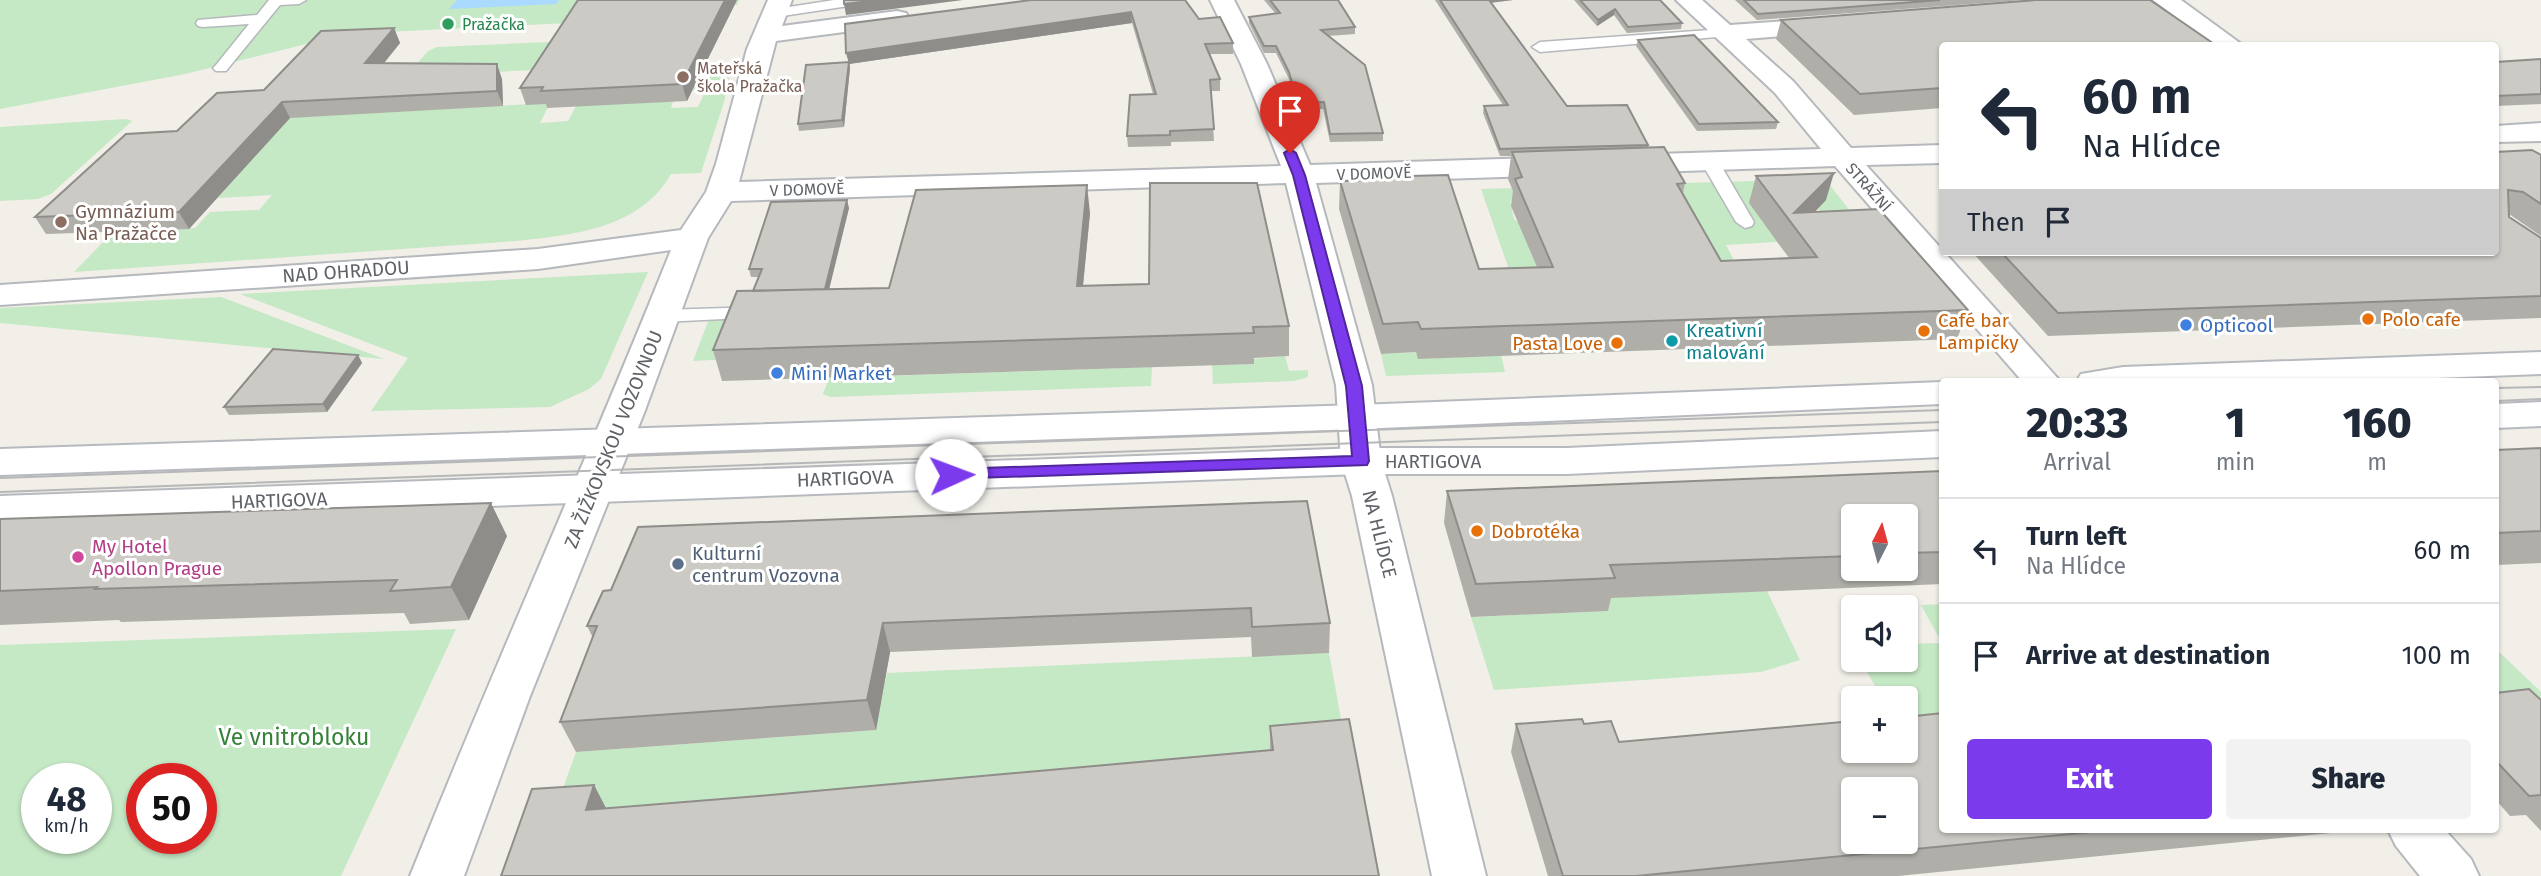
<!DOCTYPE html>
<meta charset="utf-8">
<style>
body{margin:0;font-family:"Fira Sans",sans-serif;background:#f2f2f3;color:#1f2937;height:100vh;display:flex;flex-direction:column;font-size:26px;white-space:nowrap}
*{box-sizing:border-box;margin:0}
p{font-size:23px;color:#747a83}
.icon{flex:none;width:38px;height:38px;fill:none;stroke:currentColor;stroke-width:2;stroke-linecap:round;stroke-linejoin:round}
.map{position:relative;flex:1;overflow:hidden}
.details{position:absolute;left:1939px;top:378px;width:560px;height:455px;display:flex;flex-direction:column;background:#fff;border-radius:7px;box-shadow:0 2px 5px #0004}
.details>*{flex:none}
.hud{position:absolute;left:1939px;top:42px;width:560px;height:214px;border-radius:7px;box-shadow:0 2px 5px #0004;background:#fff;color:#1f2937;overflow:hidden}
.needle{width:46px;rotate:6deg}
.tools{position:absolute;left:1841px;top:504px;display:grid;gap:14px}
.tools a{display:grid;place-items:center;width:77px;height:77px;border-radius:7px;background:#fff;box-shadow:0 2px 5px #0004;font-size:35px}
.speed{position:absolute;left:21px;top:763px;display:flex;gap:14px;font-size:35px;font-weight:700;text-align:center}
.speed>*{display:grid;place-content:center;width:91px;height:91px;border-radius:50%;background:#fff;box-shadow:0 2px 5px #0004;line-height:1}
.speed small{font-size:18px;font-weight:400}
.speed .limit{border:10px solid #d22;background:#fff;color:#111}
.pin{position:absolute;display:grid;place-items:center;width:60px;height:60px;color:#fff;margin:-72px -30px;border-radius:50% 50% 50% 0;rotate:-45deg;box-shadow:0 0 7px #0007}
.pin .icon{rotate:45deg}
.me{position:absolute;width:77px;margin:-38px;rotate:88deg;stroke-linejoin:round;filter:drop-shadow(0 0 5px #0008)}
.turn{display:flex;align-items:center;gap:24px;height:147px;padding:0 28px;font-size:32px}
.turn .icon{width:91px;height:91px;stroke-width:2.5}
.turn b{display:block;font-size:49px;line-height:60px}
.then{display:flex;align-items:center;height:66px;padding:0 28px;background:#0003;gap:14px;font-size:26px}
.eta{display:flex;justify-content:space-evenly;align-items:center;height:119px;text-align:center}
.eta b{font-size:42px;font-weight:800;line-height:49px}
.cta{display:flex;gap:14px;margin-top:auto;padding:14px 28px}
.cta a{flex:1;height:80px;border-radius:7px;background:#7c3aed;color:#fff;font-size:28px;font-weight:800;line-height:80px;text-align:center}
.cta a+a{background:#f2f2f3;color:#1f2937}
ul{padding:0;list-style:none}
li{display:flex;align-items:center;gap:21px;height:105px;padding:0 28px;border-top:2px solid #e0e1e3}
li div{flex:1}
li b{display:block;font-size:26px}
li em{font-style:normal}
.map>svg:first-child{display:block}
.green{fill:#c5e8c5;fill-rule:evenodd}
.water{fill:#aadaff}
.lines{fill:none;stroke-linecap:round;stroke-linejoin:round}
.lane-casing{stroke:#b5b8bc;stroke-width:3}
.street-casing{stroke:#b5b8bc;stroke-width:4}
.secondary-casing{stroke:#b6babf;stroke-width:4}
.lane{fill:#fff;fill-rule:evenodd}
.street{fill:#fff;fill-rule:evenodd}
.secondary{fill:#fff;fill-rule:evenodd}
.tram{stroke:#b6b7b8;stroke-width:2}
.wall{fill:#afaea9;fill-rule:evenodd}
.shaded-wall{fill:#8f8d8a}
.building{fill:#cccac5;stroke:#8f8d8a;stroke-width:2;fill-rule:evenodd}
.route{fill:#7c3aed;stroke:#51269a;stroke-width:2}
.leisure-dot{fill:#2e9e5b;stroke:#fff;stroke-width:2.5}
.education-dot{fill:#8d6e63;stroke:#fff;stroke-width:2.5}
.food-dot{fill:#e8710a;stroke:#fff;stroke-width:2.5}
.shop-dot{fill:#3f7fe0;stroke:#fff;stroke-width:2.5}
.culture-dot{fill:#0f9aa8;stroke:#fff;stroke-width:2.5}
.hotel-dot{fill:#d1479c;stroke:#fff;stroke-width:2.5}
.service-dot{fill:#5c6f8a;stroke:#fff;stroke-width:2.5}
.labels{text-anchor:middle;stroke-width:6;stroke-linejoin:round;paint-order:stroke}
.far-leisure-label{font-size:16px;fill:#27864d;stroke:#fff;text-anchor:start}
.far-education-label{font-size:16px;fill:#785e54;stroke:#fff;text-anchor:start}
.far-street-label{font-size:16px;fill:#5f6368;stroke:#fff}
.education-label{font-size:19px;fill:#785e54;stroke:#fff;text-anchor:start}
.street-label{font-size:19px;fill:#5f6368;stroke:#fff}
.food-label{font-size:19px;fill:#c56008;stroke:#fff;text-anchor:start}
.shop-label{font-size:19px;fill:#366cbe;stroke:#fff;text-anchor:start}
.culture-label{font-size:19px;fill:#0d838f;stroke:#fff;text-anchor:start}
.hotel-label{font-size:19px;fill:#b23c85;stroke:#fff;text-anchor:start}
.service-label{font-size:19px;fill:#4e5e75;stroke:#fff;text-anchor:start}
.near-park-label{font-size:23px;fill:#348238;stroke:#fff}
</style>
<div class="map">
<svg width="2541" height="876" viewBox="0 0 2541 876">
<rect width="100%" height="100%" fill="#f1efe8"/>
<path class="green" d="M0 0H739L737 5H730L728 15 347 34 185 74 0 109Z
M572 41 554 69 417 76 409 73 428 51 437 47Z
M732 63 724 102 701 173 671 174C640 229 572 235 516 241L74 272 111 234 195 228 210 212 259 210 272 195 218 198 292 112 347 114 550 103 540 123 568 121 576 106 673 101 671 108 698 107 706 90H693L706 64Z
M126 119 132 121 51 194 38 199 0 201V127Z
M1825 179 1870 236 1824 217 1818 209 1820 207 1750 203 1764 224 1792 241 1726 245 1741 273 1513 281 1481 189ZM1670 195 1518 222 1514 219 1510 201Z
M648 272 601 379 589 389 550 407 371 411 408 358 240 294Z
M221 297 384 359 0 323V308Z
M748 317 731 359 693 361 709 319Z
M1416 352 1419 359 1501 355 1505 372 1386 376 1381 354Z
M1285 356 1289 371 1308 370V377L1294 381 1213 384 1212 365 1254 364V359Z
M1152 367 1151 386 830 397 823 394 829 378Z
M1767 591 1800 660 1761 672 1494 690 1471 617 1607 611 1603 598Z
M1942 604V719L1906 722V698H1882L1860 660H1906V644L1942 643 1921 605Z
M456 629 341 876H0V645ZM37 779H96V838H37ZM142 779H201V838H142Z
M2496 649 2541 692V719L2496 711Z
M1329 653 1347 752 551 822 576 752 875 730 887 673Z"/>
<path class="water" d="M457 0H559L556 4 449 9Z"/>
<g class="lines">
<defs>
<path id="lane" d="M269 0H306L299 4 280 5 226 71H216L213 68 216 65 249 24 203 27 198 26 196 23 198 20 257 15Z
M834 0H869L862 4 776 17 769 13 776 9Z
M1724 29 1729 30 1731 33 1729 36 1540 52 1532 47 1540 42Z
M1710 157 1719 162 1754 222 1752 226 1745 228 1736 222 1701 162Z
M758 307 765 309 768 313 765 317 663 322 656 320 653 316 656 312 663 310Z"/>
<path id="street" d="M768 0H792L782 26 897 11 906 13 909 18 906 23 897 25 776 41 739 182 1281 166 1241 64 1210 0H1234L1267 64 1310 165 1563 157 1573 160 1578 166 1573 172 1563 175 1316 183 1372 385 1381 461 1392 496 1486 876H1432L1352 496 1341 461 1336 385 1286 183 731 201 708 238 644 413 530 696 464 876H410C494 666 587 460 671 250L538 269 0 305V285L538 249 681 230 706 192 716 164 747 49Z
M1676 0H1702L1730 25 1830 18 1839 20 1842 25 1839 30 1830 32 1746 39 1793 81 1851 148 1942 145V163L1866 165 2061 382H2023L1835 166 1623 173 1613 170 1608 164 1613 158 1623 155 1821 149 1775 93Z
M2153 0H2181L2244 46H2215Z
M2541 123V141L2496 142V126Z
M2388 830H2445L2471 859 2479 876H2420L2396 846Z"/>
<path id="secondary" d="M2541 352V374L2331 382H2076L2081 374 2123 367Z
M1942 382V404L1358 429 0 475V449L1358 405Z
M2541 402V426L2496 428V404Z
M1942 431V457L1567 474H1361L0 524V496L1361 448H1567Z"/>
</defs>
<use href="#lane" class="lane-casing"/>
<use href="#street" class="street-casing"/>
<use href="#secondary" class="secondary-casing"/>
<use href="#lane" class="lane"/>
<use href="#street" class="street"/>
<use href="#secondary" class="secondary"/>
<path class="tram" d="M2496 388 2541 387
M2496 401 2541 399
M0 478 1942 410
M0 492 1942 422"/>
</g>
<path class="wall" d="M578 0H737L687 101 547 108 546 104 526 105 520 88Z
M1031 0 1199 19 1233 43V54H1210L1220 79V91H1211L1214 141 1171 142V146L1128 147 1127 136 1153 94 1132 23 849 64 850 68 844 127 799 131 798 124 848 62Z
M1264 0H1338L1355 27V34L1328 36 1383 133V141L1330 142 1323 109 1298 110 1289 79 1276 53H1264L1249 23V17L1275 13Z
M1435 0H1513L1491 3 1567 106 1648 145V148L1685 183 1683 193 1721 261 1789 258 1749 203 1756 176 1826 200 1815 212 1968 310 1957 339 1418 359 1416 352 1381 354 1339 209 1340 181 1479 269 1537 267 1511 206 1513 191 1508 179 1511 156H1500L1483 113 1484 106 1503 105Z
M1574 0H1660L1682 23 1681 29 1627 33 1614 15 1597 26Z
M1735 0H2023L1757 20Z
M1781 20 1942 46V108L1854 115 1776 39Z
M394 28 400 43 384 63 502 79 503 106 290 118 189 229 46 234 35 217 264 90Z
M1638 40 1778 122 1776 129 1697 131 1636 46Z
M2541 59V104L2496 106V62Z
M2496 152 2541 155V236L2509 214V217L2541 238V318L2048 336 1972 252H2496Z
M849 208 829 289 889 288 1090 213 1083 286 1289 326V356L1254 358V364L722 381 713 350 753 291 759 277H751L749 269Z
M358 355 362 363 327 412 229 415 224 407Z
M2541 448V563L2496 565V450Z
M1942 471V584L1611 598 1608 611 1471 617 1444 523 1447 491ZM1853 516H1906V569H1853Z
M1307 501 1330 623 1329 653 1252 657 1251 637 890 652 876 730 576 752 560 722 593 638 587 626 611 590Z
M0 519 507 536 469 620 410 624 404 613 121 622 119 620 0 625Z
M2496 693 2541 700V831L2526 815 2510 816 2496 800Z
M1516 724H1584L1619 742 1942 830H2352L2351 831 1898 876H1548L1511 752Z
M1270 726 1379 876H501L594 785 606 808 759 796 1270 750Z"/>
<path class="shaded-wall" d="M725 0H737L687 101 682 84Z
M879 0H963L846 15 844 4Z
M1486 0H1513L1486 3Z
M1615 9 1614 15 1597 26 1598 20Z
M1131 12 1132 23 849 64 850 68 844 127 842 120 849 64 846 53Z
M394 28 400 43 372 78 365 63Z
M497 64 502 79 503 106 497 91Z
M282 102 290 118 189 229 179 212Z
M1834 173 1826 200 1797 230 1794 213Z
M1087 185 1090 213 1080 316 1077 286Z
M847 200 849 208 826 302 824 294Z
M358 355 362 363 327 412 323 404Z
M491 503 507 536 469 620 451 587Z
M883 623 890 652 876 730 867 700Z
M594 785 611 818 586 810Z"/>
<path class="building" d="M578 0H725L682 84 541 91 543 87 520 88Z
M844 0H879L844 4Z
M1031 0H1185L1199 19 1220 17 1233 43 1205 44 1220 79 1210 80 1214 129 1170 131V135L1127 136 1130 95 1156 94 1131 12 846 53 845 24Z
M1270 0H1338L1355 27 1321 30 1365 65 1383 133 1330 134 1324 102 1298 103 1289 72 1276 46H1264L1249 17 1280 13Z
M1440 0H1489L1567 106 1627 105 1648 145 1500 149 1484 106 1508 105Z
M1580 0H1660L1682 23 1628 27 1615 9 1598 20Z
M1744 0H1940L1758 14Z
M2036 0H2150L2217 46H1942V88L1860 94 1781 20Z
M394 28 365 63 497 64V91L282 102 179 212 35 217 126 134 177 131 217 93 264 90 321 31Z
M1694 35 1778 122 1699 124 1638 40Z
M2541 59V94L2496 96V62Z
M849 62 842 120 798 124 806 65Z
M1664 147 1685 183 1677 184 1721 261 1817 257 1756 176 1834 173 1794 213 1879 209 1968 310 1421 329 1418 322 1383 324 1340 181 1370 180V177L1448 175 1479 269 1553 267 1515 179 1522 177 1512 152Z
M2532 150 2541 155V204L2523 192 2508 190 2509 217 2541 238V296L2058 313 2001 252H2496V152Z
M1150 183H1257L1289 326 1253 327 1254 333 713 350 737 291 889 288 916 190 1087 185 1077 286 1149 284Z
M847 200 825 289 753 291 762 269H749L771 202Z
M273 349 358 355 323 404 224 407Z
M2541 448V531L2496 533V450Z
M1942 471V552L1906 553V516H1853V556L1610 565 1615 578 1476 584 1447 491Z
M1307 501 1330 623 1252 627 1251 608 883 623 867 700 560 722 597 626H587L603 591 611 590 638 527Z
M491 503 451 587 390 591 397 580 95 589 97 587 0 591V519Z
M2529 689 2541 700V795L2529 796 2496 761V693Z
M1942 713V830H2112L1636 876H1563L1516 724 1582 719 1584 724 1611 721 1619 742 1853 721V751H1906V717ZM1853 789H1906V842H1853Z
M1349 719 1379 876H501L532 789 594 785 586 810 759 796 1273 750 1270 726Z"/>
<path class="route" d="M1290 149 1296 153 1305 175 1362 386 1369 461 1367 465 945 479 943 475 951 469 1352 456 1346 386 1293 175 1284 153Z"/>
<circle class="leisure-dot" cx="448" cy="24" r="7"/>
<g class="education-dot">
<circle cx="683" cy="77" r="7"/>
<circle cx="61" cy="222" r="7"/>
</g>
<g class="food-dot">
<circle cx="2368" cy="319" r="7"/>
<circle cx="1924" cy="331" r="7"/>
<circle cx="1617" cy="343" r="7"/>
<circle cx="1477" cy="531" r="7"/>
</g>
<g class="shop-dot">
<circle cx="2186" cy="325" r="7"/>
<circle cx="777" cy="373" r="7"/>
</g>
<circle class="culture-dot" cx="1672" cy="341" r="7"/>
<circle class="hotel-dot" cx="78" cy="557" r="7"/>
<circle class="service-dot" cx="678" cy="564" r="7"/>
<g class="labels">
<g class="far-leisure-label">
<text x="462" y="30">Pražačka</text>
</g>
<g class="far-education-label">
<text x="697" y="74">Mateřská<tspan x="697" dy="18">škola Pražačka</tspan></text>
</g>
<g class="far-street-label">
<text transform="translate(1374 173) rotate(-2)" y="6">V DOMOVĚ</text>
<text transform="translate(1869 187) rotate(48)" y="6">STRÁŽNÍ</text>
<text transform="translate(807 189) rotate(-2)" y="6">V DOMOVĚ</text>
</g>
<g class="education-label">
<text x="75" y="218">Gymnázium<tspan x="75" dy="22">Na Pražačce</tspan></text>
</g>
<g class="street-label">
<text transform="translate(346 271) rotate(-4)" y="7">NAD OHRADOU</text>
<text transform="translate(613 439) rotate(-68)" y="7">ZA ŽIŽKOVSKOU VOZOVNOU</text>
<text x="1433" y="468">HARTIGOVA</text>
<text transform="translate(845 478) rotate(-2)" y="7">HARTIGOVA</text>
<text transform="translate(279 500) rotate(-2)" y="7">HARTIGOVA</text>
<text transform="translate(1380 534) rotate(76)" y="7">NA HLÍDCE</text>
</g>
<g class="food-label">
<text x="2382" y="326">Polo cafe</text>
<text x="1938" y="327">Café bar<tspan x="1938" dy="22">Lampičky</tspan></text>
<text x="1603" y="350" text-anchor="end">Pasta Love</text>
<text x="1491" y="538">Dobrotéka</text>
</g>
<g class="shop-label">
<text x="2200" y="332">Opticool</text>
<text x="791" y="380">Mini Market</text>
</g>
<g class="culture-label">
<text x="1686" y="337">Kreativní<tspan x="1686" dy="22">malování</tspan></text>
</g>
<g class="hotel-label">
<text x="92" y="553">My Hotel<tspan x="92" dy="22">Apollon Prague</tspan></text>
</g>
<g class="service-label">
<text x="692" y="560">Kulturní<tspan x="692" dy="22">centrum Vozovna</tspan></text>
</g>
<g class="near-park-label">
<text x="294" y="745">Ve vnitrobloku</text>
</g>
</g>
</svg>
<div class="tools">
<a><svg class="needle" viewBox="-14 -14 28 28"><path d="M0-13l5 13h-10z" fill="#e53935"/><path d="M0 13l5-13h-10z" fill="#747a83"/></svg></a>
<a><svg class="icon" aria-label="sound" viewBox="0 0 24 24"><path d="M4 9h4l5-4v14l-5-4H4zM17 9q2 3 0 6"/></svg></a>
<a>+</a>
<a>−</a>
</div>
<div class="speed"><div>48<small>km/h</small></div><div class="limit">50</div></div>
<div class="pin" style="left:1290px;top:153px;background:#d93025"><svg class="icon" aria-label="arrive" viewBox="0 0 24 24"><path d="M6 21V4h12l-3 4 3 4H6"/></svg></div>
<svg class="me" style="left:951px;top:475px" viewBox="-20 -20 40 40"><circle r="19" fill="#fff"/><path d="M0-13L10 11 0 6-10 11z" fill="#7c3aed"/></svg>
<div class="hud">
<div class="turn"><svg class="icon" aria-label="left" viewBox="0 0 24 24"><path d="M17 20v-9H6M10 6l-5 5 5 5"/></svg><div><b>60 m</b>Na Hlídce</div></div>
<div class="then">Then<svg class="icon" aria-label="arrive" viewBox="0 0 24 24"><path d="M6 21V4h12l-3 4 3 4H6"/></svg></div>
</div>
<section class="details">
<div class="eta">
<div><b>20:33</b><p>Arrival</p></div>
<div><b>1</b><p>min</p></div>
<div><b>160</b><p>m</p></div>
</div>
<ul>
<li><svg class="icon" aria-label="left" viewBox="0 0 24 24"><path d="M17 20v-9H6M10 6l-5 5 5 5"/></svg><div><b>Turn left</b><p>Na Hlídce</p></div><em>60 m</em></li>
<li><svg class="icon" aria-label="arrive" viewBox="0 0 24 24"><path d="M6 21V4h12l-3 4 3 4H6"/></svg><div><b>Arrive at destination</b></div><em>100 m</em></li>
</ul>
<div class="cta"><a>Exit</a><a>Share</a></div>
</section>
</div>
